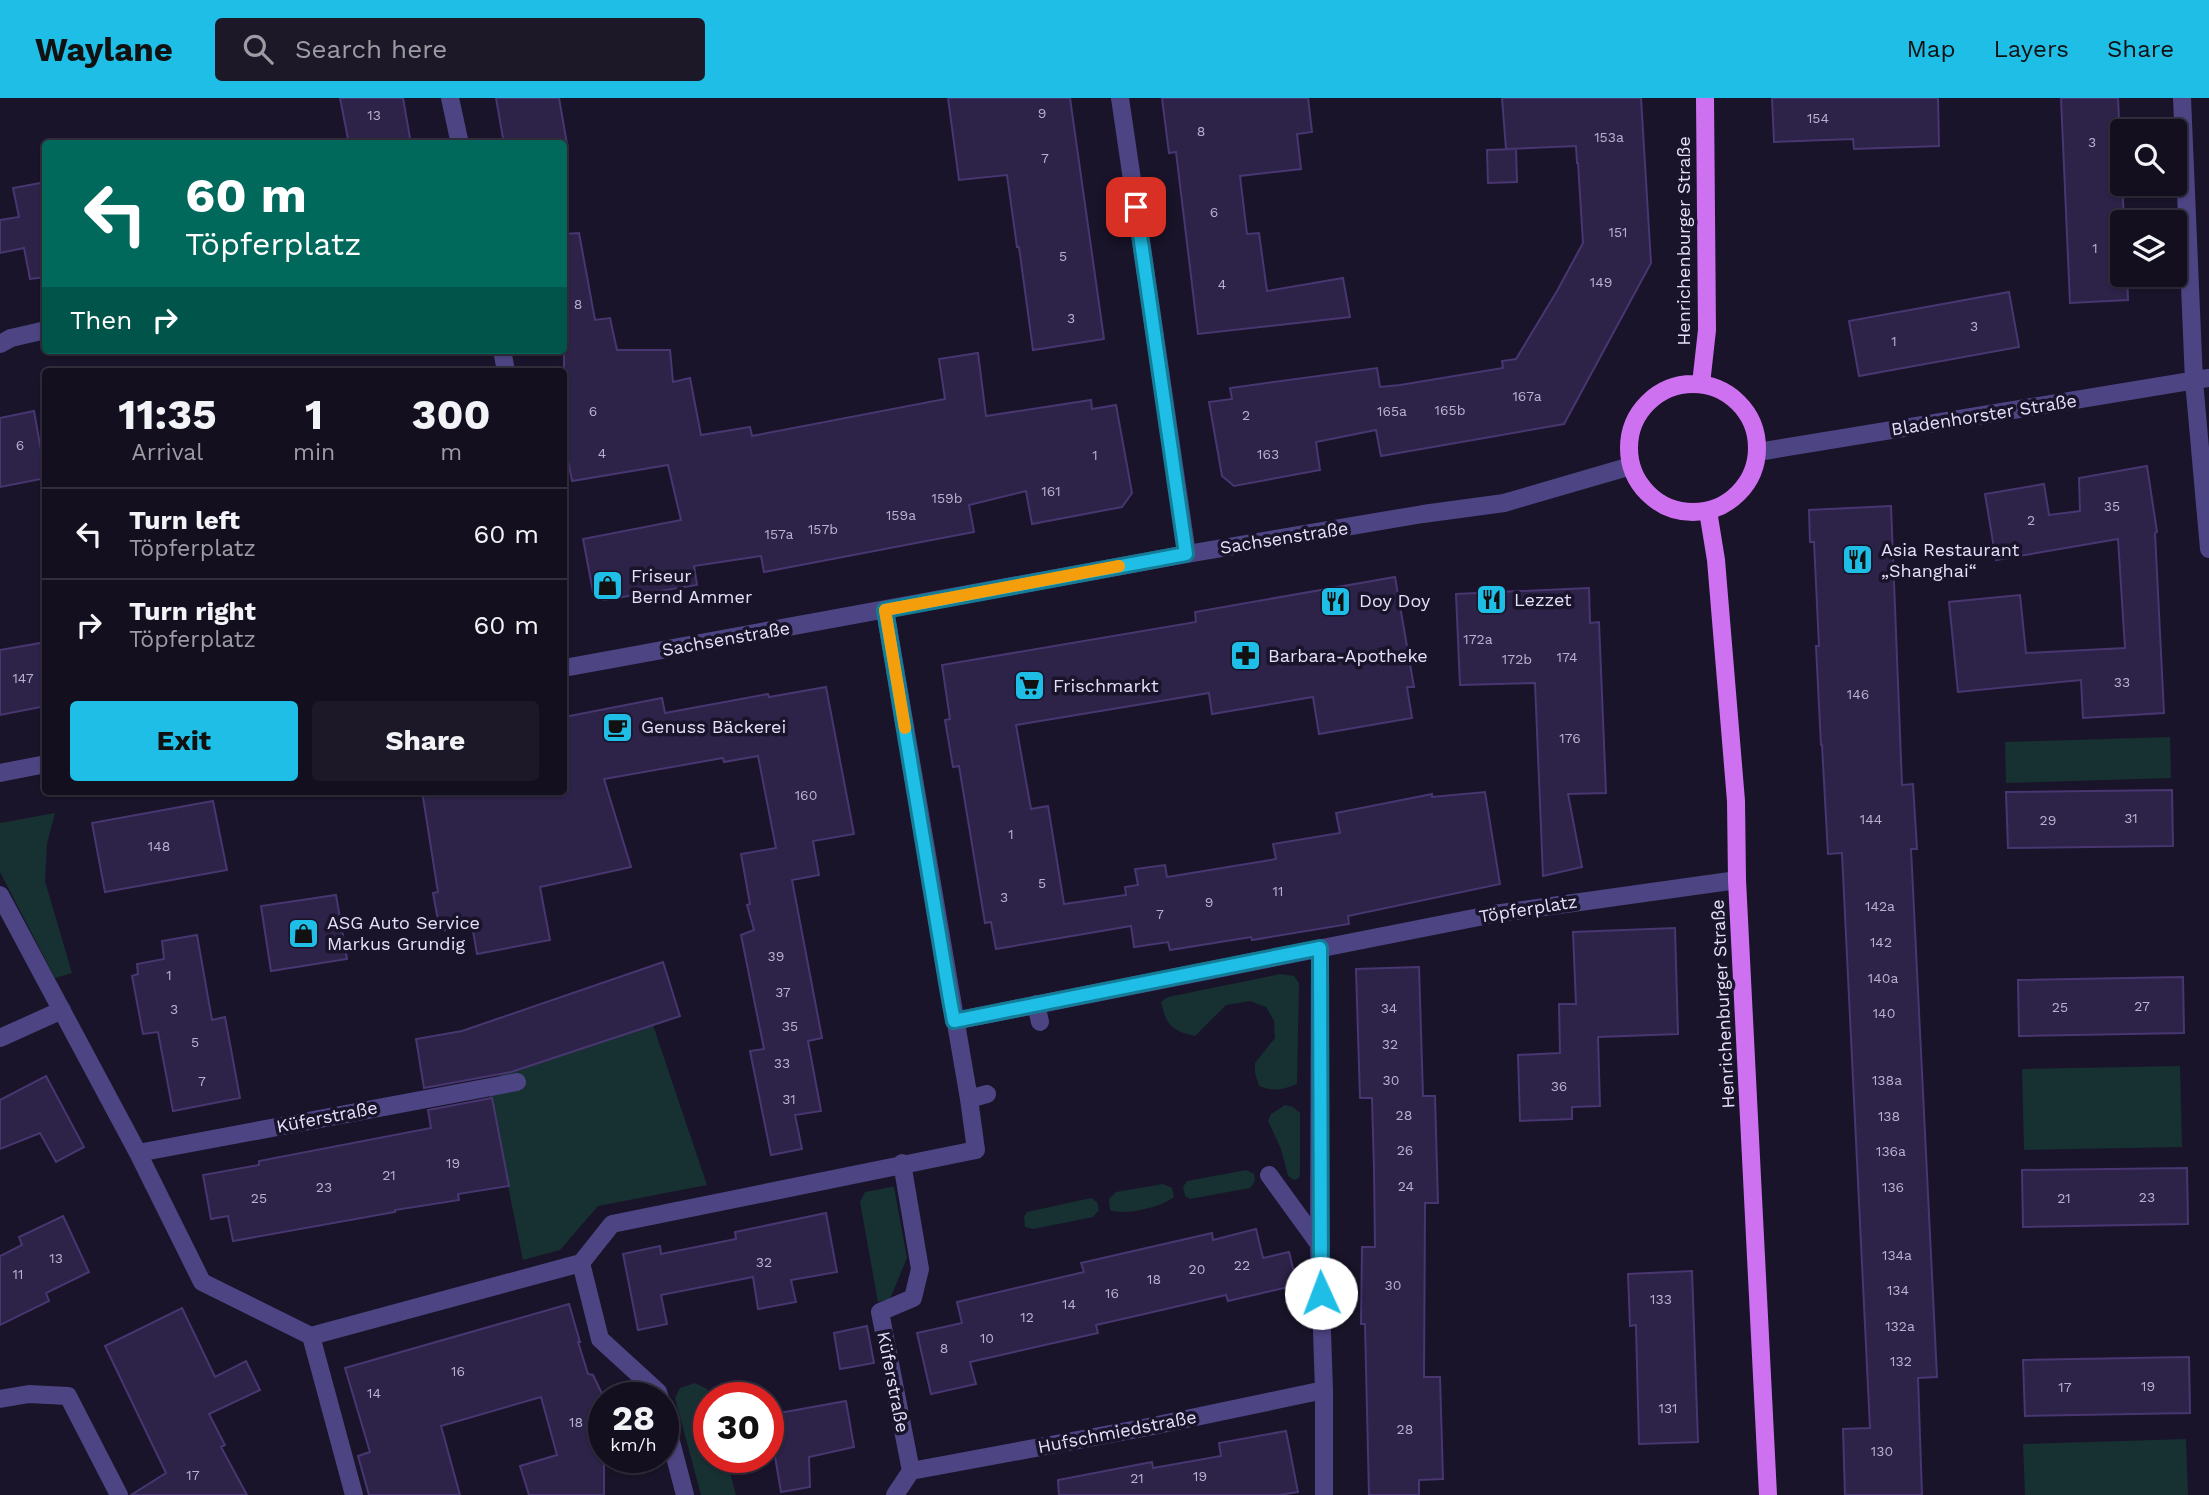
<!DOCTYPE html>
<meta charset="utf-8">
<style>
body{margin:0;font-family:"Work Sans",sans-serif;background:#1c1828;color:#f1f3f6;height:100vh;display:flex;flex-direction:column;font-size:26px;white-space:nowrap}
*{box-sizing:border-box;margin:0}
p{font-size:23px;color:#9d9ca4}
.icon{flex:none;width:38px;height:38px;fill:none;stroke:currentColor;stroke-width:2;stroke-linecap:round;stroke-linejoin:round}
.map{position:relative;flex:1;overflow:hidden}
.panel{position:absolute;left:42px;top:270px;width:525px;height:427px;display:flex;flex-direction:column;background:#130f1f;border-radius:7px;box-shadow:0 2px 5px #0004,0 0 0 2px #322f3d}
.panel>*{flex:none}
.banner{position:absolute;left:42px;top:42px;width:525px;height:214px;border-radius:7px;box-shadow:0 2px 5px #0004,0 0 0 2px #322f3d;background:#00695c;color:#fff;overflow:hidden}
.fabs{position:absolute;left:2110px;top:21px;display:grid;gap:14px}
.fabs a{display:grid;place-items:center;width:77px;height:77px;border-radius:7px;background:#130f1f;box-shadow:0 2px 5px #0004,0 0 0 2px #322f3d;font-size:35px}
.speed{position:absolute;left:588px;top:1284px;display:flex;gap:14px;font-size:35px;font-weight:700;text-align:center}
.speed>*{display:grid;place-content:center;width:91px;height:91px;border-radius:50%;background:#130f1f;box-shadow:0 2px 5px #0004,0 0 0 2px #322f3d;line-height:1}
.speed small{font-size:18px;font-weight:400}
.speed .limit{border:10px solid #d22;background:#fff;color:#111}
.pin{position:absolute;display:grid;place-items:center;width:60px;height:60px;color:#fff;margin:-30px;border-radius:14px;box-shadow:0 4px 10px #0006}
.me{position:absolute;width:77px;margin:-38px;rotate:358deg;stroke-linejoin:round;filter:drop-shadow(0 0 5px #0008)}
.turn{display:flex;align-items:center;gap:24px;height:147px;padding:0 28px;font-size:32px}
.turn .icon{width:91px;height:91px;stroke-width:2.5}
.turn b{display:block;font-size:49px;line-height:60px}
.then{display:flex;align-items:center;height:66px;padding:0 28px;background:#0003;gap:14px;font-size:26px}
.eta{display:flex;justify-content:space-evenly;align-items:center;height:119px;text-align:center}
.eta b{font-size:42px;font-weight:700;line-height:49px}
.action{display:flex;gap:14px;margin-top:auto;padding:14px 28px}
.action a{flex:1;height:80px;border-radius:7px;background:#1fbee7;color:#111;font-size:28px;font-weight:700;line-height:80px;text-align:center}
.action a+a{background:#1c1828;color:#f1f3f6}
ul{padding:0;list-style:none}
li{display:flex;align-items:center;gap:21px;height:91px;padding:0 28px;border-top:2px solid #322f3d}
li div{flex:1}
li b{display:block;font-size:26px}
li em{font-style:normal}
header{display:flex;align-items:center;gap:42px;box-sizing:border-box;height:98px;padding:0 35px;background:#1fbee7;color:#111}
header strong{font-size:33px}
nav{display:flex;gap:38px;margin-inline-start:auto;font-size:24px}
.search{width:490px;height:63px;background:#1c1828;display:flex;align-items:center;gap:18px;box-sizing:border-box;padding:0 24px;border-radius:7px;color:#9d9ca4;font-size:26px}
.map>svg:first-child{display:block}
.green{fill:#173032}
.building{fill:#2d2248;stroke:#483671;stroke-width:2}
.lines{fill:none;stroke-linecap:round;stroke-linejoin:round}
.minor{stroke:#4d4483;stroke-width:18}
.major{stroke:#ce71f0;stroke-width:18}
.route-casing{stroke:#147c96;stroke-width:18}
.route{stroke:#1fbee7;stroke-width:12}
.slow{stroke:#f59e0b;stroke-width:12}
.labels{text-anchor:middle;stroke-width:7;stroke-linejoin:round;paint-order:stroke}
.number-label{font-size:14px;fill:#b7b0cf}
.street-label{font-size:18px;fill:#e5dffc;stroke:#191429}
.poi-label{font-size:18px;fill:#e5dffc;stroke:#191429;text-anchor:start}
</style>
<header>
<strong>Waylane</strong>
<div class="search"><svg class="icon" aria-label="search" viewBox="0 0 24 24"><circle cx="10" cy="10" r="6"/><path d="M15 15l6 6"/></svg>Search here</div>
<nav><a>Map</a><a>Layers</a><a>Share</a></nav>
</header>
<div class="map">
<svg width="2209" height="1397" viewBox="0 0 2209 1397">
<rect width="100%" height="100%" fill="#191429"/>
<path class="green" d="M2170 639 2171 680 2006 685 2005 644Z
M55 715 47 746 45 783 72 875 55 880 0 774V725Z
M1280 876 1294 878 1299 885 1297 986C1283 992 1273 994 1259 988L1255 975V965L1275 940 1274 923 1266 909 1250 903 1226 907 1195 938C1172 933 1166 927 1161 904L1168 899Z
M653 927 707 1087 598 1108 560 1152 523 1162 489 995 502 992 500 977Z
M2180 968 2182 1049 2024 1052 2022 971Z
M1285 1007 1293 1009 1300 1015V1075L1299 1080 1294 1082 1288 1078 1281 1051 1268 1023 1271 1016Z
M1246 1072 1254 1076 1255 1083 1250 1090 1190 1101 1185 1098 1183 1089 1187 1083Z
M1163 1086 1172 1090 1174 1099C1162 1109 1124 1118 1110 1112L1109 1101 1116 1094Z
M891 1089H894L907 1160 890 1201 878 1204 860 1104 865 1094Z
M1091 1100 1097 1104 1099 1112 1093 1119 1033 1131 1025 1129 1024 1119 1027 1114Z
M695 1285 707 1291 710 1300 709 1360H726L736 1397H701L675 1300 680 1290Z
M2186 1341 2188 1397H2025L2023 1346Z"/>
<path class="building" d="M340 0H403L411 46H349Z
M496 0H559L567 46H504Z
M948 0H1070L1104 241 1033 252 1019 149H1017L1007 77 959 82Z
M1162 0H1308L1312 34 1297 36 1301 71 1240 78 1247 136 1259 135 1267 193 1343 180 1350 219 1198 236 1176 54 1169 55Z
M1502 0H1641L1651 165 1564 326 1381 358 1376 332 1316 344 1320 372 1234 388 1222 378 1209 304 1232 301 1230 290 1377 270 1380 289 1400 287 1503 270 1502 263 1516 261 1557 193 1583 145 1578 65H1577L1576 48 1506 51Z
M1772 0H1938L1939 48 1854 51 1853 41 1774 44Z
M2061 0H2118L2124 124 2123 177H2127L2128 202 2070 205Z
M1516 51 1517 84 1488 85 1487 52Z
M46 84V179L30 181 24 150 0 155V122L19 119 13 90Z
M579 135 595 222 610 220 617 252H670L673 284 690 280 701 337 750 329 752 338 945 301 939 261 978 255 986 318 1091 302 1092 311 1116 307 1132 395 1122 409 1032 426 1026 393 969 407 974 434 764 474 761 458 694 468 697 487 604 502 593 494 583 441 681 422 668 367 572 383 564 342V136Z
M2009 194 2019 249 1859 278 1849 223Z
M34 313 46 380 0 389V320Z
M2147 368 2157 434 2155 435 2164 615 2083 620 2081 582 1958 594 1949 504 2020 497 2026 555 2125 550 2118 441 1996 462 1985 396 2044 386 2049 417 2080 413 2079 380Z
M1891 408 1902 687 1913 686 1917 751H1911L1937 1279 1918 1280 1922 1397H1845L1843 1331 1870 1330 1842 755 1828 756 1822 647H1821L1816 548H1819L1814 444H1810L1809 412Z
M1395 479 1414 589H1407L1412 620 1319 636 1313 599 1212 616 1209 595 1016 627 1031 711 1048 708 1064 806 1126 797 1125 789 1138 787 1135 771 1165 767 1167 779 1276 761 1273 746 1340 735 1336 715 1432 696V699L1485 694 1500 786 1348 818 1349 826 1252 842 1251 839 1170 852 1168 844 1134 849 1131 828 996 851 991 824 985 825 959 668 953 669 945 622 950 621 942 567 1196 524 1195 514Z
M1589 490 1590 525 1599 524 1606 695 1568 696 1582 769 1543 778 1535 585 1460 587 1456 496Z
M46 544V608L0 617V552Z
M826 589 854 736 813 743 819 777 792 782 822 940 808 943 821 1013 795 1017 802 1051 771 1057 750 953 764 951 741 837 754 832 747 807 750 806 741 756 776 750 758 658 724 664 723 660 604 681 631 769 540 789 550 842 477 856 472 827 440 833 433 795 438 794 422 693H564V619L662 600 665 615 768 596 769 599Z
M2172 692 2173 748 2008 750 2006 694Z
M213 703 227 772 105 794 92 725Z
M336 797 347 861 271 873 261 808Z
M1675 830 1678 936 1598 939 1600 1008 1572 1009V1021L1520 1023 1518 957 1560 955 1559 906H1576L1573 834Z
M197 837 212 922 225 919 240 1000 173 1013 158 934 143 936 132 878 138 876 137 866 164 861 162 843Z
M663 864 680 918 511 974 424 990 416 941 462 933Z
M1419 869 1423 998H1435L1438 1105H1425L1424 1279H1440L1443 1381 1419 1382V1397H1369L1365 1226H1361L1362 1149H1375L1374 1071 1372 1000H1360L1356 871Z
M2183 879 2184 935 2019 938 2018 882Z
M46 978 84 1049 56 1064 40 1035 0 1051V1002Z
M492 1000 509 1088 458 1096 459 1102 395 1112V1114L233 1143 228 1118 211 1121 203 1077 259 1067V1063L431 1030 428 1012Z
M2187 1070 2188 1126 2023 1129 2022 1072Z
M826 1115 837 1174 791 1182 796 1204 758 1211 753 1179 661 1197 667 1226 638 1232 623 1156 660 1148 661 1156 736 1141 735 1134Z
M63 1118 89 1174 46 1195 49 1203 0 1227V1158L22 1147 19 1139Z
M1256 1131 1263 1160 1289 1154 1297 1187 1228 1203 1226 1197 1140 1217 1096 1227 1098 1235 970 1264 976 1286 931 1296 917 1235 962 1225 957 1204 1084 1174 1081 1165 1212 1135 1213 1142Z
M1692 1173 1698 1344 1639 1346 1636 1227 1630 1228 1628 1176Z
M569 1206 580 1244H578L588 1276 593 1277 604 1300V1397H529L520 1368 557 1357 541 1299 441 1328 460 1397H369L358 1358 370 1354 345 1270Z
M182 1210 215 1279 246 1263 260 1292 209 1316 225 1347 221 1349 247 1397H131L166 1375 105 1248Z
M867 1228 874 1265 840 1271 834 1235Z
M2189 1259 2190 1315 2025 1318 2023 1262Z
M846 1303 854 1349 809 1359 810 1389 781 1394 768 1317Z
M1286 1333 1298 1394 1279 1397H1059L1058 1382 1152 1364 1153 1370 1221 1358 1219 1345Z"/>
<g class="lines">
<path class="minor" d="M450 0 460 46
M1120 0 1187 456
M2182 0 2194 283 2209 451
M0 246 11 240 46 232
M502 252 506 273
M1758 354 2209 280
M564 570 1187 456 1423 416 1504 405 1631 368
M0 675 46 666
M0 797 138 1055 202 1184 311 1238 354 1397
M1320 851 1319 1146 1324 1292V1397
M1036 906 1040 924
M954 923 1494 816 1737 782
M0 940 62 912
M969 1001 987 996
M138 1055 517 984
M1269 1077 1319 1146
M581 1165 600 1241 658 1294 660 1300
M311 1238 581 1165 612 1126 976 1052 969 1001 885 512
M0 1301 29 1296 68 1298 119 1397
M663 1313 685 1397
M911 1373 1148 1329 1324 1292
M895 1397 911 1373 880 1214 913 1200 920 1171 902 1065"/>
<path class="major" d="M1629 350a64 64 0 1 1 128 0a64 64 0 1 1-128 0Z
M1701 286 1707 232 1705 0
M1708 413 1716 462 1736 703 1737 782 1768 1397"/>
</g>
<g class="lines">
<defs>
<path id="route" d="M1136 109 1186 456 885 512 949 896 954 923 1320 850 1321 1195"/>
</defs>
<use href="#route" class="route-casing"/>
<use href="#route" class="route"/>
<path class="slow" d="M905 630 885 512 1119 468"/>
</g>
<defs>
<symbol id="restaurant-square" viewBox="-11 -11 22 22"><rect x="-9" y="-9" width="18" height="18" rx="4" fill="#1fbee7" stroke="#191429"/><path d="M-5-6h1v4h1v-4h1v4h1v-4h1v5L-1.5 .5V6h-2V.5L-5-1ZM5-6V6H3V1.5H1.5Q1.5-4 5-6Z" fill="#111"/></symbol>
<symbol id="shop-square" viewBox="-11 -11 22 22"><rect x="-9" y="-9" width="18" height="18" rx="4" fill="#1fbee7" stroke="#191429"/><path d="M-5-2.5h2.3a2.7 3.5 0 0 1 5.4 0H5L5.5 6h-11ZM-1.5-2.5h3a1.5 2.3 0 0 0-3 0Z" fill="#111"/></symbol>
<symbol id="pharmacy-square" viewBox="-11 -11 22 22"><rect x="-9" y="-9" width="18" height="18" rx="4" fill="#1fbee7" stroke="#191429"/><path d="M-2-6h4v4h4v4h-4v4h-4v-4h-4v-4h4Z" fill="#111"/></symbol>
<symbol id="supermarket-square" viewBox="-11 -11 22 22"><rect x="-9" y="-9" width="18" height="18" rx="4" fill="#1fbee7" stroke="#191429"/><path d="M-6-5.5h2.5l.6 2H6L4.5 2H-2.5L-4.4-4H-6ZM-1.5 3.2a1.3 1.3 0 1 0 .1 0ZM3 3.2a1.3 1.3 0 1 0 .1 0Z" fill="#111"/></symbol>
<symbol id="cafe-square" viewBox="-11 -11 22 22"><rect x="-9" y="-9" width="18" height="18" rx="4" fill="#1fbee7" stroke="#191429"/><path d="M-5.5-4.5H6V0H3Q3 3.5 0 3.5H-2.5Q-5.5 3.5-5.5 0ZM3-3.2v2h1.7v-2ZM-6 4.5H4V6H-6Z" fill="#111"/></symbol>
</defs>
<g fill-rule="evenodd">
<use href="#restaurant-square" x="1840" y="444" width="35" height="35"/>
<use href="#shop-square" x="590" y="470" width="35" height="35"/>
<use href="#restaurant-square" x="1474" y="484" width="35" height="35"/>
<use href="#restaurant-square" x="1318" y="486" width="35" height="35"/>
<use href="#pharmacy-square" x="1228" y="540" width="35" height="35"/>
<use href="#supermarket-square" x="1012" y="570" width="35" height="35"/>
<use href="#cafe-square" x="600" y="612" width="35" height="35"/>
<use href="#shop-square" x="286" y="818" width="35" height="35"/>
</g>
<g class="labels">
<g class="number-label">
<text x="1042" y="20">9</text>
<text x="374" y="22">13</text>
<text x="1818" y="25">154</text>
<text x="1201" y="38">8</text>
<text x="1609" y="44">153a</text>
<text x="2092" y="49">3</text>
<text x="1045" y="65">7</text>
<text x="1214" y="119">6</text>
<text x="1618" y="139">151</text>
<text x="2095" y="155">1</text>
<text x="1063" y="163">5</text>
<text x="1601" y="189">149</text>
<text x="1222" y="191">4</text>
<text x="578" y="211">8</text>
<text x="1071" y="225">3</text>
<text x="1974" y="233">3</text>
<text x="1894" y="248">1</text>
<text x="1527" y="303">167a</text>
<text x="1450" y="317">165b</text>
<text x="593" y="318">6</text>
<text x="1392" y="318">165a</text>
<text x="1246" y="322">2</text>
<text x="20" y="352">6</text>
<text x="602" y="360">4</text>
<text x="1268" y="361">163</text>
<text x="1095" y="362">1</text>
<text x="1051" y="398">161</text>
<text x="947" y="405">159b</text>
<text x="2112" y="413">35</text>
<text x="901" y="422">159a</text>
<text x="2031" y="427">2</text>
<text x="823" y="436">157b</text>
<text x="779" y="441">157a</text>
<text x="1478" y="546">172a</text>
<text x="1567" y="564">174</text>
<text x="1517" y="566">172b</text>
<text x="23" y="585">147</text>
<text x="2122" y="589">33</text>
<text x="1858" y="601">146</text>
<text x="1570" y="645">176</text>
<text x="806" y="702">160</text>
<text x="2131" y="725">31</text>
<text x="1871" y="726">144</text>
<text x="2048" y="727">29</text>
<text x="1011" y="741">1</text>
<text x="159" y="753">148</text>
<text x="1042" y="790">5</text>
<text x="1278" y="798">11</text>
<text x="1004" y="804">3</text>
<text x="1209" y="809">9</text>
<text x="1880" y="813">142a</text>
<text x="1160" y="821">7</text>
<text x="1881" y="849">142</text>
<text x="776" y="863">39</text>
<text x="169" y="882">1</text>
<text x="1883" y="885">140a</text>
<text x="783" y="899">37</text>
<text x="2142" y="913">27</text>
<text x="2060" y="914">25</text>
<text x="1389" y="915">34</text>
<text x="174" y="916">3</text>
<text x="1884" y="920">140</text>
<text x="790" y="933">35</text>
<text x="195" y="949">5</text>
<text x="1390" y="951">32</text>
<text x="782" y="970">33</text>
<text x="1391" y="987">30</text>
<text x="1887" y="987">138a</text>
<text x="202" y="988">7</text>
<text x="1559" y="993">36</text>
<text x="789" y="1006">31</text>
<text x="1404" y="1022">28</text>
<text x="1889" y="1023">138</text>
<text x="1405" y="1057">26</text>
<text x="1891" y="1058">136a</text>
<text x="453" y="1070">19</text>
<text x="389" y="1082">21</text>
<text x="1406" y="1093">24</text>
<text x="324" y="1094">23</text>
<text x="1893" y="1094">136</text>
<text x="2147" y="1104">23</text>
<text x="259" y="1105">25</text>
<text x="2064" y="1105">21</text>
<text x="1897" y="1162">134a</text>
<text x="56" y="1165">13</text>
<text x="764" y="1169">32</text>
<text x="1242" y="1172">22</text>
<text x="1197" y="1176">20</text>
<text x="18" y="1181">11</text>
<text x="1154" y="1186">18</text>
<text x="1393" y="1192">30</text>
<text x="1898" y="1197">134</text>
<text x="1112" y="1200">16</text>
<text x="1661" y="1206">133</text>
<text x="1069" y="1211">14</text>
<text x="1027" y="1224">12</text>
<text x="1900" y="1233">132a</text>
<text x="987" y="1245">10</text>
<text x="944" y="1255">8</text>
<text x="1901" y="1268">132</text>
<text x="458" y="1278">16</text>
<text x="2148" y="1293">19</text>
<text x="2065" y="1294">17</text>
<text x="374" y="1300">14</text>
<text x="1668" y="1315">131</text>
<text x="576" y="1329">18</text>
<text x="1405" y="1336">28</text>
<text x="1882" y="1358">130</text>
<text x="193" y="1382">17</text>
<text x="1200" y="1383">19</text>
<text x="1137" y="1385">21</text>
</g>
<g class="street-label">
<text transform="translate(1684 143) rotate(-90)" y="6">Henrichenburger Straße</text>
<text transform="translate(1984 317) rotate(-9)" y="6">Bladenhorster Straße</text>
<text transform="translate(1284 440) rotate(-9)" y="6">Sachsenstraße</text>
<text transform="translate(726 541) rotate(-10)" y="6">Sachsenstraße</text>
<text transform="translate(1528 811) rotate(-9)" y="6">Töpferplatz</text>
<text transform="translate(1723 906) rotate(-93)" y="6">Henrichenburger Straße</text>
<text transform="translate(327 1019) rotate(-11)" y="6">Küferstraße</text>
<text transform="translate(893 1284) rotate(79)" y="6">Küferstraße</text>
<text transform="translate(1117 1334) rotate(-11)" y="6">Hufschmiedstraße</text>
</g>
<g class="poi-label">
<text x="1881" y="458">Asia Restaurant<tspan x="1881" dy="21">„Shanghai“</tspan></text>
<text x="631" y="484">Friseur<tspan x="631" dy="21">Bernd Ammer</tspan></text>
<text x="1514" y="508">Lezzet</text>
<text x="1359" y="509">Doy Doy</text>
<text x="1268" y="564">Barbara-Apotheke</text>
<text x="1053" y="594">Frischmarkt</text>
<text x="641" y="635">Genuss Bäckerei</text>
<text x="327" y="831">ASG Auto Service<tspan x="327" dy="21">Markus Grundig</tspan></text>
</g>
</g>
</svg>
<div class="fabs">
<a><svg class="icon" aria-label="search" viewBox="0 0 24 24"><circle cx="10" cy="10" r="6"/><path d="M15 15l6 6"/></svg></a>
<a><svg class="icon" aria-label="layers" viewBox="0 0 24 24"><path d="M12 4l9 5-9 5-9-5zM3 14l9 5 9-5"/></svg></a>
</div>
<div class="speed"><div>28<small>km/h</small></div><div class="limit">30</div></div>
<div class="pin" style="left:1136px;top:109px;background:#d93025"><svg class="icon" aria-label="arrive" viewBox="0 0 24 24"><path d="M6 21V4h12l-3 4 3 4H6"/></svg></div>
<svg class="me" style="left:1321px;top:1195px" viewBox="-20 -20 40 40"><circle r="19" fill="#fff"/><path d="M0-13L10 11 0 6-10 11z" fill="#1fbee7"/></svg>
<div class="banner">
<div class="turn"><svg class="icon" aria-label="left" viewBox="0 0 24 24"><path d="M17 20v-9H6M10 6l-5 5 5 5"/></svg><div><b>60 m</b>Töpferplatz</div></div>
<div class="then">Then<svg class="icon" aria-label="right" viewBox="0 0 24 24"><path d="M7 20v-9h11M14 6l5 5-5 5"/></svg></div>
</div>
<section class="panel">
<div class="eta">
<div><b>11:35</b><p>Arrival</p></div>
<div><b>1</b><p>min</p></div>
<div><b>300</b><p>m</p></div>
</div>
<ul>
<li><svg class="icon" aria-label="left" viewBox="0 0 24 24"><path d="M17 20v-9H6M10 6l-5 5 5 5"/></svg><div><b>Turn left</b><p>Töpferplatz</p></div><em>60 m</em></li>
<li><svg class="icon" aria-label="right" viewBox="0 0 24 24"><path d="M7 20v-9h11M14 6l5 5-5 5"/></svg><div><b>Turn right</b><p>Töpferplatz</p></div><em>60 m</em></li>
</ul>
<div class="action"><a>Exit</a><a>Share</a></div>
</section>
</div>
